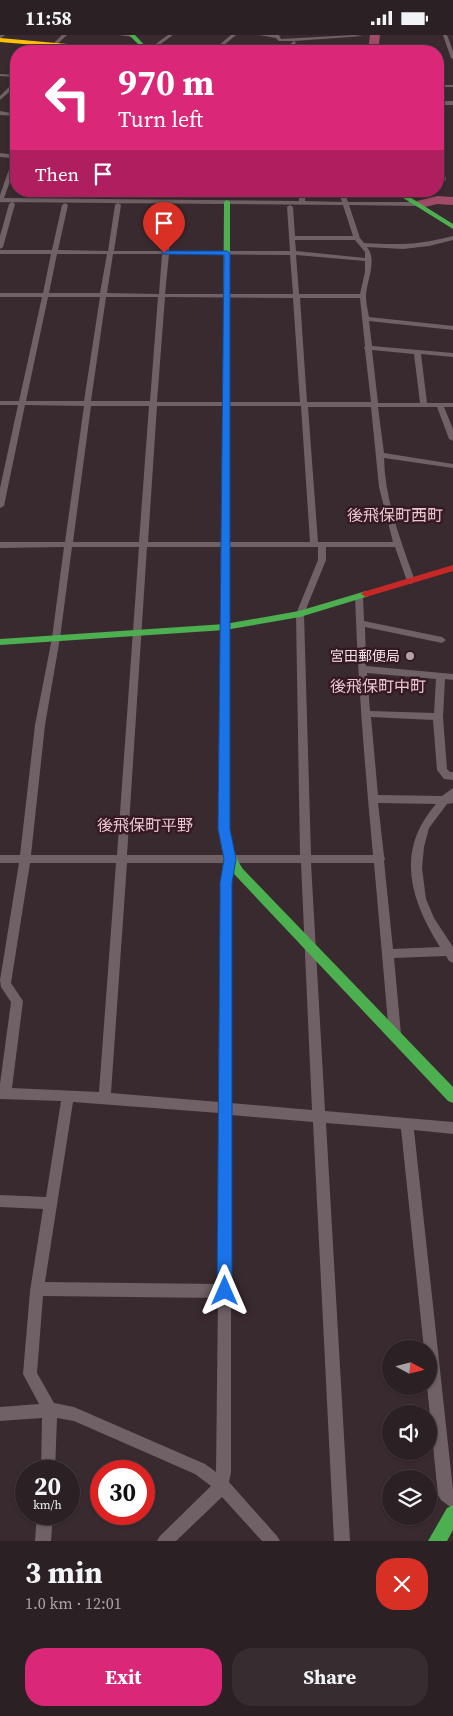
<!DOCTYPE html>
<meta charset="utf-8">
<style>
body{margin:0;font-family:"Source Serif 4","Noto Sans JP",serif;background:#372d30;color:#f1f3f6;height:100vh;display:flex;flex-direction:column;font-size:19px;white-space:nowrap}
*{box-sizing:border-box;margin:0}
p{font-size:16px;color:#a6a3a6}
.icon{flex:none;width:28px;height:28px;fill:none;stroke:currentColor;stroke-width:2;stroke-linecap:round;stroke-linejoin:round}
.map{position:relative;height:1506px;overflow:hidden}
.sheet{display:flex;flex-direction:column;background:#2b2023;flex:1}
.sheet>*{flex:none}
.top-card{position:absolute;left:10px;top:10px;width:434px;height:152px;border-radius:20px;box-shadow:0 1px 4px #0004,0 0 0 1px #473e41;background:#db2777;color:#fff;overflow:hidden}
.needle{width:32px;rotate:97deg}
.controls{position:absolute;left:382px;top:1305px;display:grid;gap:10px}
.controls a{display:grid;place-items:center;width:55px;height:55px;border-radius:50%;background:#2b2023;box-shadow:0 1px 4px #0004,0 0 0 1px #473e41;font-size:25px}
.speed{position:absolute;left:15px;top:1425px;display:flex;gap:10px;font-size:25px;font-weight:700;text-align:center}
.speed>*{display:grid;place-content:center;width:65px;height:65px;border-radius:50%;background:#2b2023;box-shadow:0 1px 4px #0004,0 0 0 1px #473e41;line-height:1}
.speed small{font-size:12px;font-weight:400}
.speed .limit{border:8px solid #d22;background:#fff;color:#111}
.pin{position:absolute;display:grid;place-items:center;width:42px;height:42px;color:#fff;margin:-51px -21px;border-radius:50% 50% 50% 0;rotate:-45deg;box-shadow:0 0 5px #0007}
.pin .icon{rotate:45deg}
.me{position:absolute;width:55px;margin:-28px;rotate:0deg;stroke-linejoin:round;filter:drop-shadow(0 0 4px #0008)}
.turn{display:flex;align-items:center;gap:18px;height:105px;padding:0 25px;font-size:22px}
.turn .icon{width:65px;height:65px;stroke-width:2.5}
.turn b{display:block;font-size:35px;line-height:42px}
.then{display:flex;align-items:center;height:48px;padding:0 25px;background:#0003;gap:10px;font-size:19px}
.round{display:grid;place-items:center;flex:none;width:52px;height:52px;border-radius:20px;background:#372d30}
.summary{display:flex;align-items:center;justify-content:space-between;height:85px;padding:0 25px}
h1{font-size:30px;font-weight:700;line-height:38px}
.cta{display:flex;gap:10px;margin-top:auto;padding:10px 25px}
.cta a{flex:1;height:58px;border-radius:20px;background:#db2777;color:#fff;font-size:20px;font-weight:700;line-height:58px;text-align:center}
.cta a+a{background:#372d30;color:#f1f3f6}
.status{display:flex;justify-content:space-between;align-items:center;height:35px;padding:0 25px;background:#2b2023;direction:ltr}
.status svg{height:14px;fill:currentColor}
.map>svg:first-child{display:block}
.lines{fill:none;stroke-linecap:round;stroke-linejoin:round}
.river{fill:#a04b68;fill-rule:evenodd}
.street{fill:#6f6165;fill-rule:evenodd}
.fast{fill:#4caf50;fill-rule:evenodd}
.slow{fill:#ffc107;fill-rule:evenodd}
.jam{fill:#c62828;fill-rule:evenodd}
.route{fill:#1a73e8;stroke:#114b97}
.poi-dot{fill:#b3a1a6;stroke:#351a23;stroke-width:2}
.labels{text-anchor:middle;stroke-width:5;stroke-linejoin:round;paint-order:stroke}
.poi-label{font-size:14px;fill:#f4e1e6;stroke:#351a23;text-anchor:end}
.quarter-label{font-size:16px;fill:#ebc6d0;stroke:#351a23}
</style>
<div class="status"><b>11:58</b><svg viewBox="0 0 49 12"><path d="M0 12V9h3v3zM5 12V6h3v6zM10 12V3h3v9zM15 12V0h3v12zM26 1h20v11H26zM47 4h2v5h-2z"/></svg></div>
<div class="map">
<svg width="453" height="1506" viewBox="0 0 453 1506">
<rect width="100%" height="100%" fill="#392a2f"/>
<g class="lines">
<path class="river" d="M370 0H380L378 16H368Z
M437 161 453 162V170L437 169 421 173 415 169 417 166Z"/>
<path class="street" d="M0 0H5L0 4Z
M62 0H67L50 16H46Z
M119 0H134L135 1 133 2Z
M168 0H173L151 16H146Z
M231 0H236L217 16H212Z
M259 0H279L281 4 354 0 363 1 294 6 296 8 286 16H281L294 6H279L276 3Z
M443 0H447L453 16V24L451 23Z
M360 9 362 11 294 14 292 13Z
M0 39 16 40V42L0 41Z
M14 47H16V51L0 65V61Z
M438 50H453V52H438Z
M438 66H453V70H438Z
M0 76 16 79V81L0 80Z
M0 118 16 120V130L4 163 299 166V156H305V166L342 167 340 161 342 156H348L346 161 348 167H415L418 169 415 171 349 170 360 203 364 208C399 210 419 210 453 201V205L429 211 403 214 367 212C378 226 366 246 366 262 366 269 368 276 369 282L453 291V295L369 286 372 311 453 318V322L421 319 427 368H453V372H444L453 394V406L449 404 437 372H378L384 418 453 429V433L384 423C385 466 401 506 415 546L411 549 407 546 395 512H326V525L304 579 311 820H373C365 734 358 648 355 561L356 559H362L363 561 364 586 442 602 446 605 442 608 365 592 366 631 453 639V645L445 644 443 682 447 734 450 737H453V745L444 744 437 735 433 685 371 682 378 760 442 761 453 753V768L447 769 429 793 424 812 422 833 426 864 434 883 453 912V928L449 926 446 921 394 923 401 999 399 1003 395 1004 391 1003 389 999 374 828H311L325 1076 453 1087V1099L414 1095 453 1455V1474L441 1465 438 1460 427 1351H429V1314H424L401 1094 326 1088 350 1506H334L313 1087 231 1080V1437L229 1447 277 1501 280 1506H262L222 1462 176 1506H157L160 1501 211 1451 195 1439 74 1386 57 1383 55 1436H41L42 1383 0 1386V1372L39 1369 23 1339 30 1256 43 1174 0 1172V1160L46 1162 61 1066 0 1064V1049L11 967 1 952 0 945 19 828H0V820H20L35 690 52 603 64 512 0 513V507H65L84 371 25 370 4 471 0 473V453L18 370H0V366H19L42 262H0V258H43L51 219H0V215H52L62 170 65 168 68 170 58 215 108 216 115 170 118 168 121 170 114 216H163L167 171 170 169 173 171 169 216H290L287 172 290 170 293 172 295 201H353L343 170 0 167V160L13 123 0 122ZM295 205H355L365 217V223L296 216ZM57 219H107L100 258H49ZM113 219H162L159 259 107 258ZM169 219 290 220 293 259H165ZM296 220 365 226V237L360 259H299ZM48 262H100L84 366H26ZM106 262H158L150 366H91ZM165 262 293 263 300 367H157ZM300 263H360L365 311 364 313 365 315 371 367H307ZM372 315 414 319 420 368H378ZM91 371H149L139 507H73ZM157 371H301L310 507H148ZM308 372H371L379 452 393 507H318ZM72 512H139L117 820H31L45 690 60 603ZM147 512H318V525L296 579 300 820H127ZM367 638 436 644 434 678 370 676ZM378 768 436 769C395 816 410 864 440 912L393 914 384 826 385 824 384 821ZM30 828H116L99 1057 12 1053 23 966 11 948ZM127 828H224L221 847 219 1067 111 1058ZM235 828H301L312 1075 231 1068V847ZM73 1067 219 1078 218 1249 45 1247ZM43 1261 218 1263 216 1437 205 1429 74 1372 54 1368 37 1338Z
M439 124 442 126 446 145 438 147V143H440L438 125Z
M12 167 15 169 3 212 0 214V201L9 169Z
M37 1479H53L51 1506H35Z"/>
<path class="fast" d="M129 0H135L150 16H145Z
M392 156H400L453 189V194Z
M227 165 230 167V468L226 471 222 468 224 167Z
M366 556 369 557 371 559 369 561 300 582 225 595 0 610V604L225 589 299 576Z
M224 716 229 720C230 755 223 805 243 834L453 1052V1068L448 1066 235 840 224 824 218 794 219 720Z
M453 1470V1495L447 1506H428L447 1473Z"/>
<path class="slow" d="M0 3 123 14 126 16H108L0 7Z"/>
<path class="jam" d="M226 465 230 468 229 720 224 724 219 720 222 468Z
M453 530V536L366 562 361 559 363 557Z"/>
</g>
<path class="route" d="M164 216H227L230 218V794L236 824 232 848V1256L230 1262 225 1264 219 1262 217 1256 220 866V848L224 824 218 794 224 220 162 219V216Z"/>
<circle class="poi-dot" cx="410" cy="621" r="5"/>
<g class="labels">
<g class="poi-label">
<text x="400" y="626">宮田郵便局</text>
</g>
<g class="quarter-label">
<text x="395" y="486">後飛保町西町</text>
<text x="378" y="657">後飛保町中町</text>
<text x="145" y="796">後飛保町平野</text>
</g>
</g>
</svg>
<div class="controls">
<a><svg class="needle" viewBox="-14 -14 28 28"><path d="M0-13l5 13h-10z" fill="#e53935"/><path d="M0 13l5-13h-10z" fill="#a6a3a6"/></svg></a>
<a><svg class="icon" aria-label="sound" viewBox="0 0 24 24"><path d="M4 9h4l5-4v14l-5-4H4zM17 9q2 3 0 6"/></svg></a>
<a><svg class="icon" aria-label="layers" viewBox="0 0 24 24"><path d="M12 4l9 5-9 5-9-5zM3 14l9 5 9-5"/></svg></a>
</div>
<div class="speed"><div>20<small>km/h</small></div><div class="limit">30</div></div>
<div class="pin" style="left:164px;top:218px;background:#d93025"><svg class="icon" aria-label="arrive" viewBox="0 0 24 24"><path d="M6 21V4h12l-3 4 3 4H6"/></svg></div>
<svg class="me" style="left:225px;top:1256px" viewBox="-20 -20 40 40"><path d="M0-17L14 15 0 8-14 15z" fill="#1a73e8" stroke="#fff" stroke-width="4"/></svg>
<div class="top-card">
<div class="turn"><svg class="icon" aria-label="left" viewBox="0 0 24 24"><path d="M17 20v-9H6M10 6l-5 5 5 5"/></svg><div><b>970 m</b>Turn left</div></div>
<div class="then">Then<svg class="icon" aria-label="arrive" viewBox="0 0 24 24"><path d="M6 21V4h12l-3 4 3 4H6"/></svg></div>
</div>
</div>
<section class="sheet">
<div class="summary"><div><h1>3 min</h1><p>1.0 km · 12:01</p></div><a class="round" style="background:#d93025;color:#fff"><svg class="icon" aria-label="close" viewBox="0 0 24 24"><path d="M6 6l12 12M18 6L6 18"/></svg></a></div>
<div class="cta"><a>Exit</a><a>Share</a></div>
</section>
